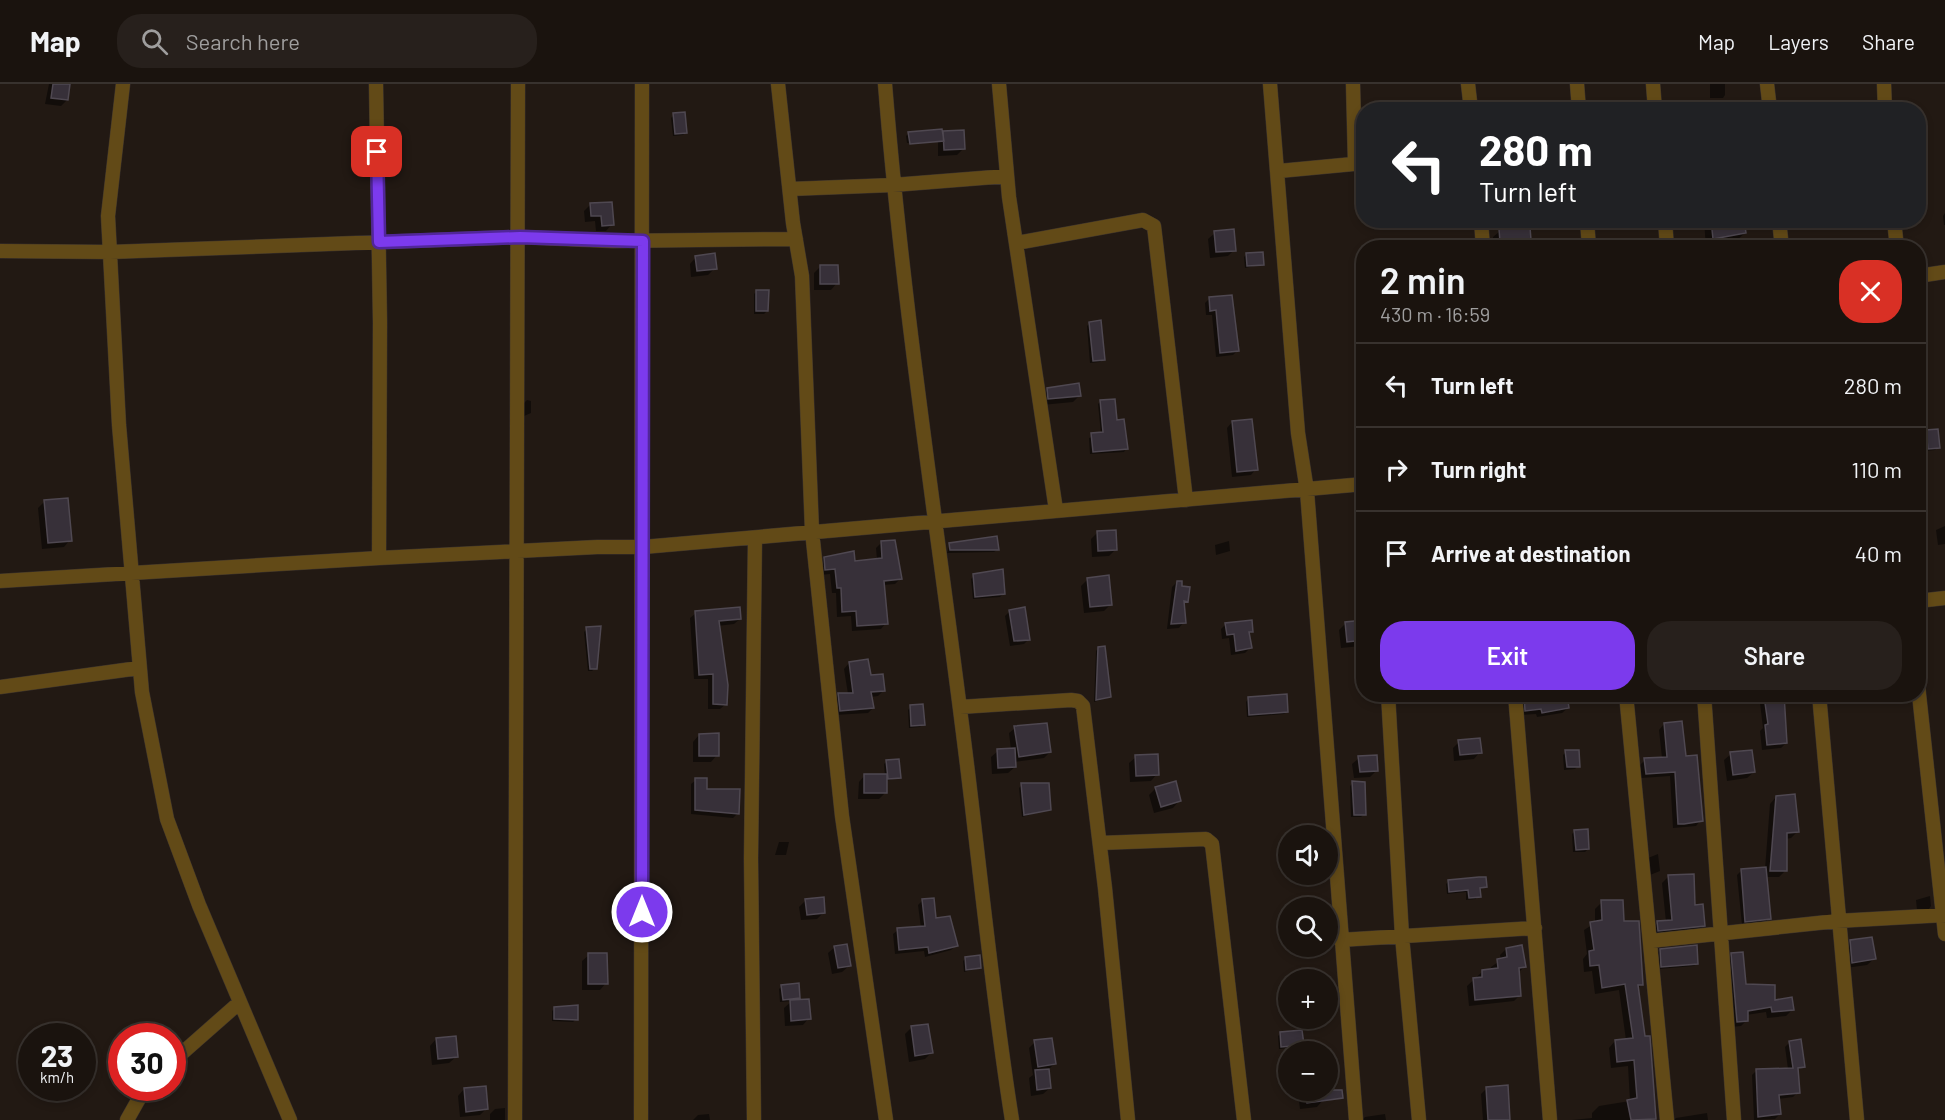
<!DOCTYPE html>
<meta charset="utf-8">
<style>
body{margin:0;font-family:Barlow,sans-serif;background:#27201c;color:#f1f3f6;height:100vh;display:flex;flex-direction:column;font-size:22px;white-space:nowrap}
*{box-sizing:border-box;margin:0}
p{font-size:20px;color:#9f9e9e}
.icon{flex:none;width:33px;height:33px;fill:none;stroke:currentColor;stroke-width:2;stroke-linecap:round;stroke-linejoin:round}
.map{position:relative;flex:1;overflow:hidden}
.drawer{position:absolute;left:1356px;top:156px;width:570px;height:462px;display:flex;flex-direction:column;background:#1a130e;border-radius:24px;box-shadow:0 3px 9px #0003,0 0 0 2px #38322e}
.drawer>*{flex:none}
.banner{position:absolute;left:1356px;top:18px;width:570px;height:126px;border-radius:24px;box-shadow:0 3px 9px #0003,0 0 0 2px #38322e;background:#202124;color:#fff;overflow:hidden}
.buttons{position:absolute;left:1278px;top:741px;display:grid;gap:12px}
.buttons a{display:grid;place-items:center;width:60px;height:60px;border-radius:50%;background:#1a130e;box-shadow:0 3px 9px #0003,0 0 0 2px #38322e;font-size:30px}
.speed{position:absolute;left:18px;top:939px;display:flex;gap:12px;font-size:30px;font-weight:700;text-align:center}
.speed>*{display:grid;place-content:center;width:78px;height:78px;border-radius:50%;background:#1a130e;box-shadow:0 3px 9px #0003,0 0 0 2px #38322e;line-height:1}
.speed small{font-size:15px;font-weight:400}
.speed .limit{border:9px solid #d22;background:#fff;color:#111}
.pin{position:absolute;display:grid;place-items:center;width:51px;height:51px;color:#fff;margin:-26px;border-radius:12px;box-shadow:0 3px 9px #0006}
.me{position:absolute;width:66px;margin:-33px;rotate:0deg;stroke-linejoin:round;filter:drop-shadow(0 0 4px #0008)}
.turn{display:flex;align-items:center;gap:21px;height:126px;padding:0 24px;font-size:27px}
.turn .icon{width:78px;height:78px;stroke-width:2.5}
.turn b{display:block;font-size:42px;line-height:51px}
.round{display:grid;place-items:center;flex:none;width:63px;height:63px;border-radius:24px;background:#27201c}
.overview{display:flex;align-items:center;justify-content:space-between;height:102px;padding:0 24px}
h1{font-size:36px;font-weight:600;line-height:45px}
.button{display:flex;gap:12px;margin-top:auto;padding:12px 24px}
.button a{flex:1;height:69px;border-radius:24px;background:#7c3aed;color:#fff;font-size:24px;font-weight:600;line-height:69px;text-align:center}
.button a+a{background:#27201c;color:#f1f3f6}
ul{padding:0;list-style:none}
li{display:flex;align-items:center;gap:18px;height:84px;padding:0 24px;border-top:2px solid #38322e}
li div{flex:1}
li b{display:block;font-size:22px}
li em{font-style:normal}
header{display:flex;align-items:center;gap:36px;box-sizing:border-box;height:84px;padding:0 30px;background:#1a130e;border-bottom:2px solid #38322e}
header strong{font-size:28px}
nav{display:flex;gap:33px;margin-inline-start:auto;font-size:21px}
.search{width:420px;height:54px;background:#27201c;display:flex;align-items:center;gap:15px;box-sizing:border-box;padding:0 21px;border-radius:24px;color:#9f9e9e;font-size:22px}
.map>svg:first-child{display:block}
.shadow{fill:#0007}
.building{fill:#373039;stroke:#4f4851;stroke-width:1.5}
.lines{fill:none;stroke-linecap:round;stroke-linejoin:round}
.minor-casing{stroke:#3c332d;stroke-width:15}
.minor{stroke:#624a17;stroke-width:14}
.route-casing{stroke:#51269a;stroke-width:15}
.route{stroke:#7c3aed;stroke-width:10}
</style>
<header>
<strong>Map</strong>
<div class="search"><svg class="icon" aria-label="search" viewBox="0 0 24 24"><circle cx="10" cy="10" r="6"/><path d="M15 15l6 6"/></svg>Search here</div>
<nav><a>Map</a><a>Layers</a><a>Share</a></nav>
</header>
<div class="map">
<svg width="1945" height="1036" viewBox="0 0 1945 1036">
<rect width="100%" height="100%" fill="#221913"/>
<path class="shadow" d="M49 0H69L67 16 61 22 45 20Z
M1710 0H1725V11L1723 14H1710Z
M674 31 686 48 683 51 673 52 671 34Z
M909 49 941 51 944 49 964 64 957 71 938 72V59L907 62 938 59V56L907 59 906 52Z
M590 121 612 140 606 147H596L595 137 585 138 584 127Z
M1945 129V141H1944L1943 132Z
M1616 136H1643L1639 140 1617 142Z
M1704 136H1743L1745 149 1737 156 1728 158 1722 164H1706Z
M1500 147 1529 155 1523 162 1494 164 1493 153Z
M1215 149 1234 166 1228 172 1210 174 1208 155Z
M1247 170 1262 180 1245 184 1244 173Z
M696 173 715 184 708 191 691 193 690 180Z
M820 183 837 199 831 206H814V189Z
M757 207 767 227 764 230H754V210Z
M1230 213 1238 266 1233 271 1216 273 1212 231H1206L1205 219 1210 214Z
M1090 239 1103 275 1100 278 1090 279 1087 242Z
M1048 306 1079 312 1073 318 1042 321 1041 312Z
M527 316 531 317V329L524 332V319Z
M1101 317 1115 337 1126 365 1124 368 1090 370 1089 354 1101 350 1098 320Z
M1232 338 1256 385 1251 391 1232 393 1227 344Z
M1927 348 1938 363 1935 366 1925 367 1924 351Z
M44 418 70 456 64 463 42 465 38 424Z
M1945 442V460L1938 461 1936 446Z
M1097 449 1115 466 1109 472 1092 473 1091 455Z
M1229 457 1230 467 1216 471 1215 461Z
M882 458 900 495 895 500 883 501 886 539 881 545 852 547 851 532 837 533 836 509H832L830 490 820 491 819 480 824 474 854 478 877 476 876 464Z
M950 460 997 466 994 468 947 469Z
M974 492 1003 510 1000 513 973 515 971 495Z
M1088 495 1111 520 1104 527 1084 529 1081 502Z
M1177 498 1187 517 1183 521 1184 538 1179 544 1167 545 1172 503Z
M1010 527 1029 555 1024 560 1010 562 1005 532Z
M696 529 740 535 734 540 717 542 726 620 720 625H708V595H694L690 534Z
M1364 538V559L1361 562 1341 564 1339 546 1346 539Z
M1226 540 1252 547 1248 551 1250 564 1245 569 1231 571 1229 554 1222 555 1221 545Z
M587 545 595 584 592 587H588L584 548Z
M1098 564 1110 613 1094 618 1096 567Z
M849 579 870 593 883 607 878 612 871 613 873 624 868 629 835 631 833 616 839 610H848L844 585Z
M1525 610 1568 624 1562 629 1537 633 1536 630 1521 631 1519 616Z
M1765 614 1786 659 1781 664 1762 666 1760 647 1763 644 1760 619Z
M1248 615 1287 628 1284 630 1247 633 1246 618Z
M911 623 923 640 920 643 909 644 908 626Z
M1664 640 1684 673 1701 736 1696 742 1673 744 1670 692 1641 694 1640 681 1645 676 1662 674 1659 646Z
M1015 644 1050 668 1044 674 1014 678 1015 683 1008 689 992 690 991 673 998 667 1011 666 1009 649Z
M699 651 717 671 711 678H693V658Z
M1459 658 1480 668 1474 675 1454 677 1453 664Z
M1566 668 1578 682 1575 685 1564 686 1563 671Z
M1731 670 1754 688 1747 694 1727 697 1724 676Z
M1136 673 1157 690 1151 697 1130 698 1129 679Z
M1359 674 1377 686 1370 693 1354 694 1352 680Z
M887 677 899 693 886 697 885 709 879 715H858L859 698 865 691 885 692 884 680Z
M696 696 706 706 738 729 733 734 691 730V700Z
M1353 699 1364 730 1361 733H1351L1350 702Z
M1022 701 1050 725 1022 733 1019 704Z
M1156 704 1179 717 1173 724 1154 729 1149 711Z
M1776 713 1797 748 1791 754 1786 755V786L1779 793H1765L1769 834 1765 839 1742 841 1737 791 1742 786 1765 785 1770 720Z
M1575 747 1588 765 1585 768H1573L1572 750Z
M779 758H789L786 771H775Z
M1658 770 1660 787 1650 791 1648 774Z
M1668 793 1694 822 1703 842 1697 848 1652 853 1651 845 1658 839 1666 838 1662 799Z
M1449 797 1486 803 1479 806 1476 815 1466 816V808L1447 810 1446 800Z
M1930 812 1931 822 1929 825 1917 826 1916 816Z
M806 816 823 829 817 835 801 836 799 823Z
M922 817 956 861 951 866 925 873 924 867 895 870 893 850 898 846 921 844 918 821Z
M1602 818 1623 839 1642 900 1637 905 1653 1036H1572L1592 1034V1029L1599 1022 1630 1017 1628 982 1611 984 1609 964 1615 957 1626 956 1619 906 1595 910 1592 887 1584 888 1583 875 1587 870 1584 846 1595 839V825Z
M1851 857 1874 875 1867 881 1846 884 1844 864Z
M835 863 849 882 842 888 832 890 828 869Z
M1506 865 1524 883 1518 889 1520 911 1514 917 1469 922 1467 902 1482 888 1492 887 1491 883 1501 876 1500 871Z
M1660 866 1697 880 1694 882 1659 885 1657 869Z
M1732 870 1745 901 1792 926 1786 932 1767 934 1766 928 1746 931 1747 936 1741 942 1731 943 1726 876Z
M589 871 606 899 600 906H582V877Z
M966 874 979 884 964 888 963 877Z
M1288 901V934H1303L1298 939 1288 940 1287 919H1281V909Z
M782 902 799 913 795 918 809 934 803 941 785 942 784 924 792 917 780 918 779 905Z
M555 924 576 935 573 938 552 937V927Z
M911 944 931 969 925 975 909 978 905 950Z
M1281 949 1302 960 1299 963 1279 965 1278 952Z
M436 955 456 973 449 979 432 981 430 962Z
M1035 958 1054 980 1048 986 1050 1004 1043 1010 1031 1012 1029 994 1033 991 1029 964Z
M1790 958 1803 982 1797 987 1798 1008 1793 1013 1778 1015 1780 1030 1775 1035 1754 1036 1752 991 1757 986 1788 985 1785 963Z
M464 1005 486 1025 480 1031 460 1033 458 1012Z
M1486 1005 1509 1036H1483L1481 1010Z
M1301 1006H1322L1323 1016 1317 1023 1300 1025 1298 1010Z
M505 1024V1036H490V1030L495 1025Z
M1707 1029 1708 1036H1674L1676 1034Z
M709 1030 710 1036H693L698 1031Z
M1385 1030 1386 1036H1362L1365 1033Z"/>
<path class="building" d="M53 0H70L68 16 51 14Z
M685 28 687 49 675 50 673 29Z
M942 45 944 57 910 60 908 48Z
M964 46 965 65 944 66 943 47Z
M612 118 614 141 602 142 601 132H591L590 119Z
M1711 136H1744L1746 149 1713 155Z
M1530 143 1531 156 1500 158 1499 145Z
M1234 145 1236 167 1216 168 1214 147Z
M1263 168 1264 181 1247 182 1246 169Z
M715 169 717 185 697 187 695 172Z
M820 181H838L839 200H820Z
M756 206H769L768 227H756Z
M1232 211 1239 267 1220 269 1216 226 1210 227 1209 213Z
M1101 236 1105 276 1093 277 1089 238Z
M1079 299 1081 312 1048 315 1047 304Z
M1115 315 1117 336 1124 335 1128 365 1093 368 1091 349 1103 348 1100 316Z
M1252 335 1258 386 1237 388 1232 337Z
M1938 345 1940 364 1928 365 1926 346Z
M68 414 72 457 48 459 44 416Z
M1116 446 1117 466 1098 467 1097 447Z
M997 452 999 466H950L949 459Z
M895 456 902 495 884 497 888 540 857 542 856 527 842 528 841 504H837L835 485 825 486 824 473 854 467 855 477 882 474 881 457Z
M1003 485 1005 510 975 513 973 490Z
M1109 491 1112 521 1090 523 1087 494Z
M1177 497H1182V502L1190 503 1188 518 1184 517 1186 539 1171 540Z
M740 523 741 535 719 537 728 601 727 621 713 620V590L699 591 695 527Z
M1025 523 1030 556 1014 557 1009 526Z
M1252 536 1253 548H1249L1252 564 1236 567 1234 550 1227 551 1225 539Z
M1364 536V556L1347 558 1345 538Z
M601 542 597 585H590L586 543Z
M1105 562 1111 613 1096 616 1098 563Z
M868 575 871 591 883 590 885 607 871 608 874 624 840 627 838 609H853L849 578Z
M1287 610 1288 628 1249 631 1248 613Z
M1524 610H1567L1569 624 1542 629 1541 625 1525 627Z
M1777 610H1784L1787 659 1767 661 1765 641 1768 640 1764 612Z
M923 620 925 641 911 642 910 621Z
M1682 637 1686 672 1697 671 1703 737 1684 740H1678L1675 688 1646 690 1644 674 1667 673 1664 639Z
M1047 639 1051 668 1019 673 1014 642Z
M719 649V672H699V650Z
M1480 654 1482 669 1460 671 1458 656Z
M1015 664 1016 683 998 684 997 665Z
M1565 666H1579L1580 683H1567Z
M1752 666 1755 688 1733 691 1730 668Z
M1158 670 1159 691 1136 692 1135 671Z
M1377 671 1378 687 1360 688 1358 672Z
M899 675 901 694 888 695 886 676Z
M864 690H887V709H864Z
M695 694H707V705H740L739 730 695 726Z
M1176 697 1181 717 1161 723 1155 703Z
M1352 697 1365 698 1366 731H1354Z
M1021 699H1049L1051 726 1024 731Z
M1795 710 1799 748 1787 749V787H1770L1776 712Z
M1588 745 1589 765 1576 766 1574 746Z
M1766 783 1771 835 1745 838 1741 785Z
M1694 790 1695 821 1703 820 1705 842 1658 847 1657 837 1672 836 1668 791Z
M1479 793H1486L1487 803 1480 804 1481 813 1469 814 1468 806 1449 808 1448 796Z
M824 813 825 829 807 831 805 815Z
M934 814 936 834 950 832 958 862 929 869 928 863 899 866 897 844 925 842 922 815Z
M1601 816H1623L1624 837H1639L1643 901H1638L1645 952H1650L1656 1035 1631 1036 1627 1016 1637 1014 1634 976 1617 978 1615 956 1633 954 1625 900 1602 904 1599 881 1590 882 1589 867 1594 866 1590 838 1602 836Z
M1872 853 1876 875 1852 879 1850 856Z
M847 860 851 882 838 884 834 862Z
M1522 861 1526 883 1519 884 1521 912 1475 916 1473 894 1482 893V886L1498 884 1497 875 1507 873 1506 864Z
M1697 861 1698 880 1661 883 1660 865Z
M1743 868 1746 900 1775 901V916L1792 913 1794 926 1772 928 1771 923 1748 927V937L1737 938 1731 869Z
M588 869H607L608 900H588Z
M980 871 981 884 966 886 965 873Z
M799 899 800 914 783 916 781 901Z
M809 915 811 935 791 937 790 916Z
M578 921V936L554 935V923Z
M928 940 933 969 915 972 911 942Z
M1302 946 1304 961 1281 963 1280 948Z
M456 952 458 973 438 975 436 954Z
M1052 954 1056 980 1038 983 1034 956Z
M1801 955 1805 983 1798 984 1800 1009 1779 1011 1781 1030 1758 1033 1756 985 1793 984 1789 957Z
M1049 985 1051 1004 1037 1006 1035 986Z
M1508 1001 1510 1036H1488L1486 1003Z
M486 1002 488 1025 466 1028 464 1004Z
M1305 1006H1342L1343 1014 1307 1019Z"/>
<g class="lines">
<defs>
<path id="minor" d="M123 0 108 132 119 341 142 608 167 735 199 821 290 1036
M376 0 380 238 379 474
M778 0 793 139 802 192 812 447 842 732 886 1036
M885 0C902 214 935 427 962 641 979 772 991 905 1012 1036
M999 0 1009 113 1056 426
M1270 0 1298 349 1307 407 1356 1036
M1353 0 1355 80
M1468 0 1471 26
M1577 0 1579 26
M1653 0 1655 26
M1767 0 1770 26
M1884 0 1885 26
M1279 87 1364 79
M790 105 893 101 1007 92
M1481 136 1483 164
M1587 136 1589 164
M1665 136 1667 164
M1779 136 1782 164
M1894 136 1897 164
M1016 159 1143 136 1154 142 1186 416
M0 167 110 168 520 153 613 157 796 155
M1918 192 1945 188
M0 497 379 474 597 463H643L1364 400
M1918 517 1945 514
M1918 601 1945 850
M0 603 139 584
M1388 610 1402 852 1419 1036
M1515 610 1550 1036
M1626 610 1667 1036
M1704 610 1734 1036
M1819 610 1857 1036
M960 623 1071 616 1078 617 1083 622 1105 804 1128 1036
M1100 759 1206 755 1212 760 1244 1036
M1340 856 1535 844
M1650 857 1837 837 1945 831
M172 978 240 918
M127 1036 145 1004
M515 1036 518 0
M641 1036 642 0
M754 1036 751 775 755 454"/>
</defs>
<use href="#minor" class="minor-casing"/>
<use href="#minor" class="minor"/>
</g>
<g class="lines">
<defs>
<path id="route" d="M377 68 379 158 520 153 643 157 642 828"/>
</defs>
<use href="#route" class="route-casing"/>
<use href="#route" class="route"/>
</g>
</svg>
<div class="buttons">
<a><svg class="icon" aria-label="sound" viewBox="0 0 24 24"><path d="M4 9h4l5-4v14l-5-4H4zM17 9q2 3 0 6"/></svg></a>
<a><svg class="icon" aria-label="search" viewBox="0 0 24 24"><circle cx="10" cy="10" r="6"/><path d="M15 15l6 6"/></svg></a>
<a>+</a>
<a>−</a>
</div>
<div class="speed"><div>23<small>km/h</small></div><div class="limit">30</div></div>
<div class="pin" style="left:377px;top:68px;background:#d93025"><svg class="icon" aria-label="arrive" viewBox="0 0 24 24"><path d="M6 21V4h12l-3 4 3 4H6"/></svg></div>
<svg class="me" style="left:642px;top:828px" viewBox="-20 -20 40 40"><circle r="17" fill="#7c3aed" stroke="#fff" stroke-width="3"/><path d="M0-11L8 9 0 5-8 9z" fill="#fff"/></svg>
<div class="banner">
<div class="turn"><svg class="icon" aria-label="left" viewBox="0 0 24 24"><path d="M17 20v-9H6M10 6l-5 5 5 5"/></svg><div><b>280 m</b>Turn left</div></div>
</div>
<section class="drawer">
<div class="overview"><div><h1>2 min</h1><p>430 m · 16:59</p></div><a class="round" style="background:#d93025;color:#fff"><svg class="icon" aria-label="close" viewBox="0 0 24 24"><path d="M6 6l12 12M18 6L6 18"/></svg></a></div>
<ul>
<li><svg class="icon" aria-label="left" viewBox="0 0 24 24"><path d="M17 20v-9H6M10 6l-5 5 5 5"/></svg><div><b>Turn left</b></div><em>280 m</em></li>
<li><svg class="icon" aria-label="right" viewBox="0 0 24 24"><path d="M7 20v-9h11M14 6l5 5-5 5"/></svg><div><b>Turn right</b></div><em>110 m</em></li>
<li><svg class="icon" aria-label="arrive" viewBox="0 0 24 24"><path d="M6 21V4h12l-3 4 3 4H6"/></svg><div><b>Arrive at destination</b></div><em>40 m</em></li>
</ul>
<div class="button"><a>Exit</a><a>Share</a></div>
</section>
</div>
